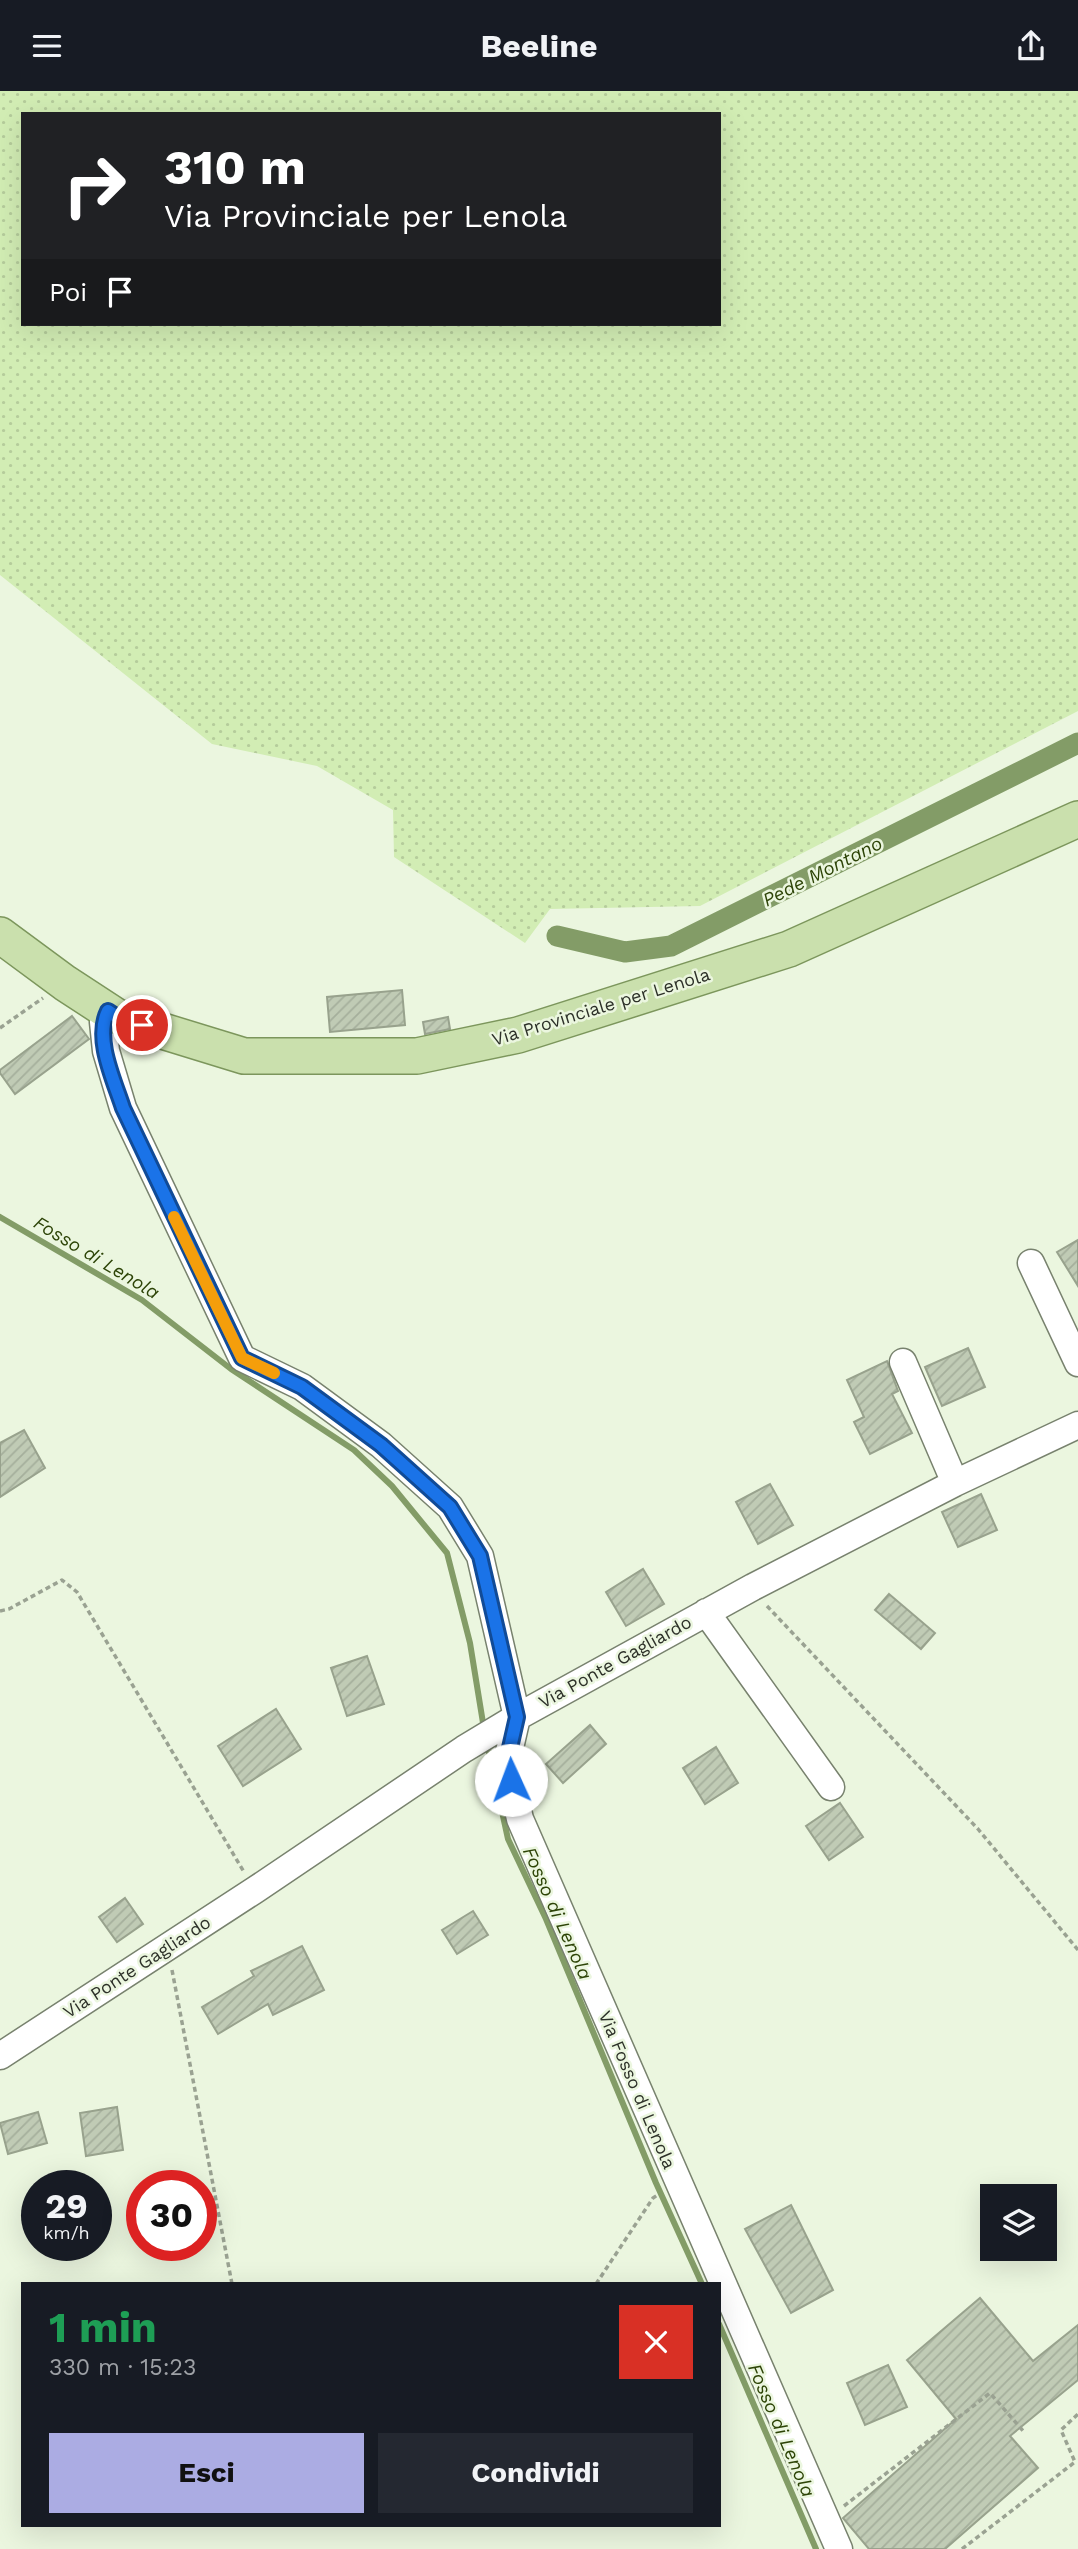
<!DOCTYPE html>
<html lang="it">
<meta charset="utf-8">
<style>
body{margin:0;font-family:"Work Sans",sans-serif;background:#242831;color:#f1f3f6;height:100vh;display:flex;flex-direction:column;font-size:26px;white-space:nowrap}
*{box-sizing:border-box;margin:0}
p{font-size:23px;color:#9ea1a6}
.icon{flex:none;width:38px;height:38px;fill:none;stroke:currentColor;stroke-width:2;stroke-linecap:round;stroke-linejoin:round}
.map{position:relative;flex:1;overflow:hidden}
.details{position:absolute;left:21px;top:2191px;width:700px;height:245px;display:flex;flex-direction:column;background:#171b24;border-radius:0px;box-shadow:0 7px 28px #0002}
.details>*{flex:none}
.guide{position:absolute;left:21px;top:21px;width:700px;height:214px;border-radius:0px;box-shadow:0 7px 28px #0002;background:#202124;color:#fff;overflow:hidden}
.buttons{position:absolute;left:980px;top:2093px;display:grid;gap:14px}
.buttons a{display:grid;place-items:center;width:77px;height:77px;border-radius:0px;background:#171b24;box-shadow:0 7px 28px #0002;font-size:35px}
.speed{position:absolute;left:21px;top:2079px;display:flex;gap:14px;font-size:35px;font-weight:700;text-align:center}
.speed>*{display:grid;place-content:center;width:91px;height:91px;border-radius:50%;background:#171b24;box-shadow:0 7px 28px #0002;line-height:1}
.speed small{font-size:18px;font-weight:400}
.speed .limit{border:10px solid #d22;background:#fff;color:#111}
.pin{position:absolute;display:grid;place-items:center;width:60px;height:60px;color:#fff;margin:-30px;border:4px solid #fff;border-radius:50%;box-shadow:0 2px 7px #0007}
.me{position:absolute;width:77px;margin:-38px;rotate:358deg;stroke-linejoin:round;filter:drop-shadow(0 0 5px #0008)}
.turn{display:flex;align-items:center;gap:24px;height:147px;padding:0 28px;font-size:32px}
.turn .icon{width:91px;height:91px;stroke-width:2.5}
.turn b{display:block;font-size:49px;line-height:60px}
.then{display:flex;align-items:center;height:66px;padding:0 28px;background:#0003;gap:14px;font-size:26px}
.round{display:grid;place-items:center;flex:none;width:74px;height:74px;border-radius:0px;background:#242831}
.summary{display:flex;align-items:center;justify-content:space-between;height:119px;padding:0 28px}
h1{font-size:42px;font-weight:700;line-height:52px;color:#1e9e55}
.cta{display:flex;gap:14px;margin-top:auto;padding:14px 28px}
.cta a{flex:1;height:80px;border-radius:0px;background:#abace3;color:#111;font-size:28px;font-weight:700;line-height:80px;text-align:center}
.cta a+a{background:#242831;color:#f1f3f6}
header{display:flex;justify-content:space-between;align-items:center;height:91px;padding:0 28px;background:#171b24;font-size:32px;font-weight:700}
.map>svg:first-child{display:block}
.grass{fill:url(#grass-dots);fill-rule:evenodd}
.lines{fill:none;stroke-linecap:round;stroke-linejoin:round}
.stream{stroke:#839c67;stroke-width:6}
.canal{stroke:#839c67;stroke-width:21}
.building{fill:url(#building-hatch);stroke:#98a28d;stroke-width:2}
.minor-casing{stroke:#78826e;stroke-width:29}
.major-casing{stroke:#7c965c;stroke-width:38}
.path{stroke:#9aa292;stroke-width:3.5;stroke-dasharray:5 3.5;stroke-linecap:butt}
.minor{stroke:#fff;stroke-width:26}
.major{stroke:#cae0ad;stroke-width:35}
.route-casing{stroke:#114b97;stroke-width:18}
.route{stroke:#1a73e8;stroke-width:12}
.slow{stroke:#f59e0b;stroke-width:12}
.labels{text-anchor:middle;stroke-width:5;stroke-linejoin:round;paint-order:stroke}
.street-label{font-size:18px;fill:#2d3129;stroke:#ebf6df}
.water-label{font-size:19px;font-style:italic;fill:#2d4407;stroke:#ebf6df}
</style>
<header><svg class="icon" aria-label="menu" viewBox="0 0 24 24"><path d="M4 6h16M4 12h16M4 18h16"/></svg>Beeline<svg class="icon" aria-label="share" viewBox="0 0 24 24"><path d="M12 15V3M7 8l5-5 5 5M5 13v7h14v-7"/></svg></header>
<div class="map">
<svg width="1078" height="2458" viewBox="0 0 1078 2458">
<defs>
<pattern id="grass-dots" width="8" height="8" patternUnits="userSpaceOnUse" patternTransform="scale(1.75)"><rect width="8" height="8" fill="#d2edb4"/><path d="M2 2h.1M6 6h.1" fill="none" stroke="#b5cc9b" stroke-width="1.8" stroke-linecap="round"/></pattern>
<pattern id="building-hatch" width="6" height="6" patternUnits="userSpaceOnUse" patternTransform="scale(1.75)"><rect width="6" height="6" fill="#c0cbb5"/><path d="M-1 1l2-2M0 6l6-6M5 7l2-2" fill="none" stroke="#a5af9c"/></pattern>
</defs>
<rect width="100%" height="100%" fill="#ebf6df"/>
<path class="grass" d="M0 0H1078V620L700 815 550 818 525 852 394 766 393 719 317 675 212 653 0 484ZM23 23H719V233H23Z"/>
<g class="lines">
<path class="stream" d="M0 1126 142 1209 231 1278 354 1359 392 1395 447 1462 470 1552 484 1638
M487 1652 508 1748 546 1828 656 2092 702 2193
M719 2233 816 2458"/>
<path class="canal" d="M557 845 625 861 671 855 1078 652"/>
</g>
<path class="building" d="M402 899 405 934 330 941 327 906Z
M72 925 89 948 15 1003 0 982V979Z
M448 926 450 938 425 943 423 931Z
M1078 1149V1195L1057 1161Z
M968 1257 985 1296 942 1315 925 1276Z
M887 1270 898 1300 892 1303 912 1342 870 1363 854 1331 864 1326 847 1289Z
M24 1339 45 1377 0 1406V1352Z
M770 1393 793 1434 758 1453 736 1411Z
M981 1403 997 1439 958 1456 942 1421Z
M643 1478 664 1513 626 1535 606 1501Z
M889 1503 935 1542 921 1558 875 1519Z
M367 1565 384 1613 347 1625 331 1577Z
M276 1618 301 1658 243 1695 218 1655Z
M590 1634 606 1653 563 1692 546 1673Z
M716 1656 738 1692 705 1713 683 1677Z
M840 1712 863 1746 829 1769 806 1735Z
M125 1807 143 1833 117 1851 99 1826Z
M473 1820 488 1844 457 1863 442 1839Z
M302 1855 324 1899 273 1924 268 1913 218 1943 202 1916 254 1885 251 1880Z
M117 2016 123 2059 86 2065 80 2022Z
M38 2021 47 2052 8 2063 0 2032Z
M791 2114 833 2199 791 2222 745 2138Z
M980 2207 1033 2270 1078 2234V2289L1010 2345 1038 2377 945 2458H869L843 2427 956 2328 907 2269Z
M888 2274 907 2316 865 2334 847 2292Z"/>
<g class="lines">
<defs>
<path id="minor" d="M108 920 103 931 106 960 123 1017 242 1267 302 1296 381 1354 450 1416 480 1465 517 1626 507 1670 520 1728 839 2458
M1031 1172 1078 1272
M903 1271 955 1392
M706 1521 831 1696
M0 1965 255 1799 464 1658 517 1626 753 1496 955 1392 1078 1334"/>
<path id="major" d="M0 844 65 892 117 926 244 965H417L518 944 789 858 1078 728"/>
</defs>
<use href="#minor" class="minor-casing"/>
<use href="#major" class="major-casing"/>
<path class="path" d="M0 937 43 907
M767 1515 978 1738 1078 1859
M0 1520 9 1518 62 1489 77 1501 244 1781
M172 1879 232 2193
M596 2193 653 2107 659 2103
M844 2415 990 2302 1025 2342
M962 2458 1075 2371 1061 2339 1078 2323"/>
<use href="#minor" class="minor"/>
<use href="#major" class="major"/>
</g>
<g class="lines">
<defs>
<path id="route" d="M142 934 117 926 108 920C94 948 114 989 123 1017L242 1267 302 1296 381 1354 450 1416 480 1465 517 1626 507 1670 511 1689"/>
</defs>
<use href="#route" class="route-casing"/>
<use href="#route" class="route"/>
<path class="slow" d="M174 1126 242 1267 274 1282"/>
</g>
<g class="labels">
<g class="street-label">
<text transform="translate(601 916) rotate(-17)" y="6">Via Provinciale per Lenola</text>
<text transform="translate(615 1571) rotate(-29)" y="6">Via Ponte Gagliardo</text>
<text transform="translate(137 1876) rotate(-33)" y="6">Via Ponte Gagliardo</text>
<text transform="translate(637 1999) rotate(67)" y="6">Via Fosso di Lenola</text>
</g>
<g class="water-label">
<text transform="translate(822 780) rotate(-27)" y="7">Pede Montano</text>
<text transform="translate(97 1166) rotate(31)" y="7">Fosso di Lenola</text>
<text transform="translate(558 1822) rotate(66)" y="7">Fosso di Lenola</text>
<text transform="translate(782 2339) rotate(67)" y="7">Fosso di Lenola</text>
</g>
</g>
</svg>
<div class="buttons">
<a><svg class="icon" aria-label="layers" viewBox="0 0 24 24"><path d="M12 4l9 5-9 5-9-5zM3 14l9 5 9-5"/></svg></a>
</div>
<div class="speed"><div>29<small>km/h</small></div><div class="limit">30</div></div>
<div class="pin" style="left:142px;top:934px;background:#d93025"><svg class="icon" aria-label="arrive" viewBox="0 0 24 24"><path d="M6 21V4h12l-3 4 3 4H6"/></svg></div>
<svg class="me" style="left:511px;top:1689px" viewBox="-20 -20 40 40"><circle r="19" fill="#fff"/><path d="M0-13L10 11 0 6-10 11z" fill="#1a73e8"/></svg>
<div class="guide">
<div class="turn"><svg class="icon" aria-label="right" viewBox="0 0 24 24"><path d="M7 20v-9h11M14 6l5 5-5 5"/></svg><div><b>310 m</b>Via Provinciale per Lenola</div></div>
<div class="then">Poi<svg class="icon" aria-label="arrive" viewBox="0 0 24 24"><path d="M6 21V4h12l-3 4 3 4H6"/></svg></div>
</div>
<section class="details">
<div class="summary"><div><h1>1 min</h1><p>330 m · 15:23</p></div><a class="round" style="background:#d93025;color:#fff"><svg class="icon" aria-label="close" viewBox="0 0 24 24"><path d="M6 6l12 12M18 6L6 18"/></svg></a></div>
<div class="cta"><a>Esci</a><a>Condividi</a></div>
</section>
</div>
